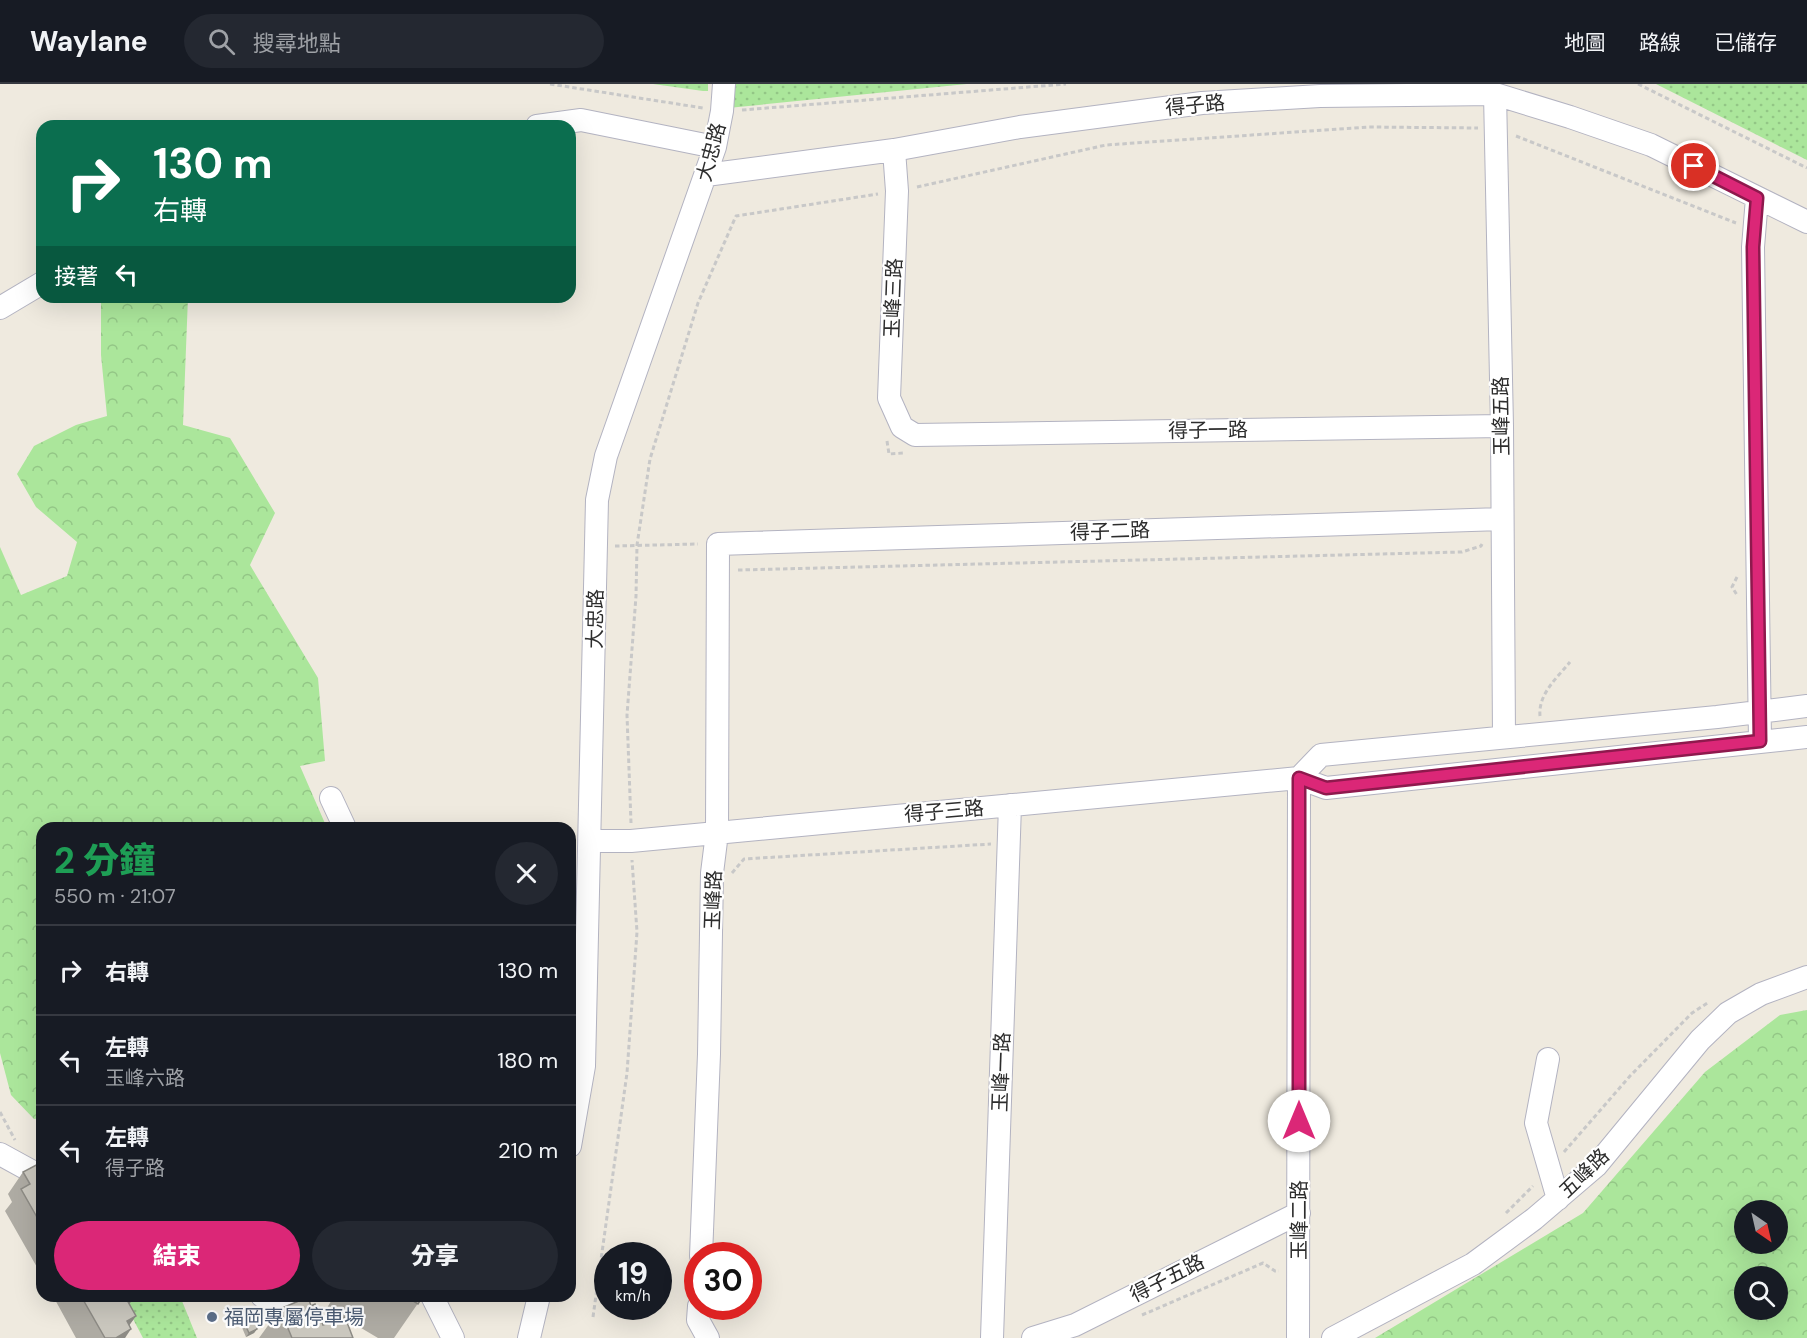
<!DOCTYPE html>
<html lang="zh-TW">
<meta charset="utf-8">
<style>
body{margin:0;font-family:"DM Sans","Noto Sans TC",sans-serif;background:#242831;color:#f1f3f6;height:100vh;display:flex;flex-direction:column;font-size:22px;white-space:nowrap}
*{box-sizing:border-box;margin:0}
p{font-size:20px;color:#9ea1a6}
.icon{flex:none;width:33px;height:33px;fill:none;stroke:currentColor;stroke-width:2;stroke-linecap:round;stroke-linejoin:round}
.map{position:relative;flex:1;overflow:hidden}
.sheet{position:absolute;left:36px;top:738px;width:540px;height:480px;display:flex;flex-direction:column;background:#171b24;border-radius:18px;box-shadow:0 6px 24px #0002}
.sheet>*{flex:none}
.guide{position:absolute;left:36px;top:36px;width:540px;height:183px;border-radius:18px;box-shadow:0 6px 24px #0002;background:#0b6e4f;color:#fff;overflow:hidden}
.needle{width:39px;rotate:146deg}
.tools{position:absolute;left:1734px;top:1116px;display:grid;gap:12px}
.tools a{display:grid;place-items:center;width:54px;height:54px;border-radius:50%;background:#171b24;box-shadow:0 6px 24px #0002;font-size:30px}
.speed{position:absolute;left:594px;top:1158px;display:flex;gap:12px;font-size:30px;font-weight:700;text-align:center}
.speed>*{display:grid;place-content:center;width:78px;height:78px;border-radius:50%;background:#171b24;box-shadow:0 6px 24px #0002;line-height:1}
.speed small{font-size:15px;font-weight:400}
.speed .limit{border:9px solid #d22;background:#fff;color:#111}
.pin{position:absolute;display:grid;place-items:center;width:51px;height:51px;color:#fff;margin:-26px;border:3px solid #fff;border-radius:50%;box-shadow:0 2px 6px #0007}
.me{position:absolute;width:66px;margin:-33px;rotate:0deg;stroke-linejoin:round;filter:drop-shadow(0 0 4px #0008)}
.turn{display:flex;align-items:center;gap:21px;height:126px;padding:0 18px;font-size:27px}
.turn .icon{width:78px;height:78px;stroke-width:2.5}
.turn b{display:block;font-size:42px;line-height:51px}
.then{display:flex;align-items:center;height:57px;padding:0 18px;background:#0003;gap:12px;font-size:22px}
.round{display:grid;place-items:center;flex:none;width:63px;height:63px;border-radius:32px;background:#242831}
.overview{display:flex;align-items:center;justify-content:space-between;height:102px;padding:0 18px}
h1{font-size:36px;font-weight:800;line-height:45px;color:#1e9e55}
.action{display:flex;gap:12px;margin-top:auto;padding:12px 18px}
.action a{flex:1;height:69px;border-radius:36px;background:#db2777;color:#fff;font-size:24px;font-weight:800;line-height:69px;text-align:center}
.action a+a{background:#242831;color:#f1f3f6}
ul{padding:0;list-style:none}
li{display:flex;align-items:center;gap:18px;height:90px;padding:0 18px;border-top:2px solid #363941}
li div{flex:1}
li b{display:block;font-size:22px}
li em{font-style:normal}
header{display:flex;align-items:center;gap:36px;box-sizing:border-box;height:84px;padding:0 30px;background:#171b24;border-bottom:2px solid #363941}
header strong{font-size:28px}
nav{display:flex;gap:33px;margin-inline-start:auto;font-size:21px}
.search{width:420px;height:54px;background:#242831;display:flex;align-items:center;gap:15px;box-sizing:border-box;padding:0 21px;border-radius:33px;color:#9ea1a6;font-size:22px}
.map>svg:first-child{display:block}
.grass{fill:url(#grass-dots)}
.forest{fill:url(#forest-crowns);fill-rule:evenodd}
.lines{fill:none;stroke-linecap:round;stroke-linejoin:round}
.minor-casing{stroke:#b3b3c1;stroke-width:24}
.path{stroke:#c8c8c8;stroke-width:3;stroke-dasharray:4.5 3;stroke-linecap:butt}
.minor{stroke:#fff;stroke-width:22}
.wall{fill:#aeaba3}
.shaded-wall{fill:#8d8b85}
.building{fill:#cac7be;stroke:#8d8b85;stroke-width:1.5}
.route-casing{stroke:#8e194d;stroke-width:15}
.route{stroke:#db2777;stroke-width:10}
.service-dot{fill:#5c6f8a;stroke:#fff;stroke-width:2}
.labels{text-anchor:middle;stroke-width:4.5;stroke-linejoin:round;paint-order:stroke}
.street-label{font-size:20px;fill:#2d2d2d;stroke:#fff}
.service-label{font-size:20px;fill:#4e5e75;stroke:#fff;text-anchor:start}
</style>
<header>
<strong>Waylane</strong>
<div class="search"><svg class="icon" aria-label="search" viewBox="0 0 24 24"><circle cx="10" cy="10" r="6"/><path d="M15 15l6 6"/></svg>搜尋地點</div>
<nav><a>地圖</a><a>路線</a><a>已儲存</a></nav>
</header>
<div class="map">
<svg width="1807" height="1254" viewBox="0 0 1807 1254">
<defs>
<pattern id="grass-dots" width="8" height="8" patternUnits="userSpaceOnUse" patternTransform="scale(1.5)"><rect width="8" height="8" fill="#abe69b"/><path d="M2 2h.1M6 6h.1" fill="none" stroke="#93c686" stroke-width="1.8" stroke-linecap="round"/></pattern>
<pattern id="forest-crowns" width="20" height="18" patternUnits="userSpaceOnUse" patternTransform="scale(1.5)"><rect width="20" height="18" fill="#abe69b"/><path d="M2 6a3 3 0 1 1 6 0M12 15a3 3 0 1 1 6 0" fill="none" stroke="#93c686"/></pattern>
</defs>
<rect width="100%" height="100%" fill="#efeadf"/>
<path class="grass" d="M653 0H708V7H703Z
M730 0H967L728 24Z
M1656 0H1807V76Z
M121 1212H180L197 1254H143Z"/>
<path class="forest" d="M101 213H188L183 341 230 354 275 429 250 481 318 594 325 677 300 682 327 744H42V1034L34 1035 11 1011 0 969V463L21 511 67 492 77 458 36 423 17 390 34 362 76 341 107 332 101 271Z
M1807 926V1254H1375L1583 1129 1705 988 1780 931ZM1744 1126H1778V1160H1744ZM1744 1192H1778V1226H1744Z"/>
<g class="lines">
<defs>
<path id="minor" d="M1495 10 1502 342 1504 653
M537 42 581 36 715 63
M894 66 897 107 889 314 902 343 915 351 1502 342
M706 91 894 66 1020 43 1202 19 1320 12 1495 10 1570 33 1651 61 1807 138
M1757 114 1753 163 1760 657
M0 224 42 199
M1299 694 1321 671 1717 633 1807 622
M331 714 345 744
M590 757H631L1299 694 1326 704 1807 653
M1548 975 1536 1039 1558 1115
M570 1062 584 982 597 416 606 372 715 63 722 27 724 0
M0 1070 42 1093
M701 1172 709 970 712 789 717 749 718 460 1502 435
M262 1212 338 1254
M432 1212 453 1254
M699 1222 698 1236 708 1254
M529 1254 539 1212
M992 1254 1010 721
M1033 1254 1075 1241 1299 1129
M1298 1254 1299 694
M1333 1254 1473 1180 1534 1135 1596 1082 1700 956 1728 929 1761 910 1807 893"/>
</defs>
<use href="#minor" class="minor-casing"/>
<path class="path" d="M550 0 703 24
M1638 0 1807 84
M742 26 1066 0
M1516 52 1736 139
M917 103 1106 61 1369 43 1478 44
M887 357 889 370 904 369
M615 462 698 460
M738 486 1462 468 1481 462 1482 460
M1737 493 1732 503 1737 511
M1540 632C1538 610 1557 594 1570 578
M631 739 627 631 636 512 637 461 650 375 698 219 736 132 878 110
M732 789 744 775 991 760
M0 1028 15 1056
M1564 1068 1630 992 1692 929 1709 918
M1506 1129 1533 1102
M1142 1231 1263 1179 1275 1187H1279
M593 1233 627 989 637 848 632 776"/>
<use href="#minor" class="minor"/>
</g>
<path class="wall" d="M42 1078V1192L5 1127 12 1118 8 1110 23 1088Z
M53 1212H135L129 1220 136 1232 129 1241 125 1254H76Z
M334 1212H423L394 1254H378L346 1235 353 1254H259L280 1225 311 1222 323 1241 343 1234 327 1224Z
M237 1223 257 1245 254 1249 246 1253 235 1227Z"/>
<path class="shaded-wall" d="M131 1212H135L120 1233 127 1216Z
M136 1232 123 1250 131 1245 125 1254H115L127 1237Z
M257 1245 254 1249 246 1253 249 1249Z"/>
<path class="building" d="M42 1078V1142L21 1105 30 1100 23 1088Z
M81 1212H133L127 1216 136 1232 127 1237 131 1245 116 1254H105Z
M405 1212H423L418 1220Z
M308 1213 311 1222 315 1220 323 1241 345 1233 353 1254H292L280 1225Z
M237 1223 256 1224 257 1245 249 1249Z"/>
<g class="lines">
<defs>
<path id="route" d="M1299 1037V694L1326 704 1760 657 1753 163 1757 114 1694 82"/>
</defs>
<use href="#route" class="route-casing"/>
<use href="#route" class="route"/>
</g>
<circle class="service-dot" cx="212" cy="1233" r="6"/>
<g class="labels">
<g class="street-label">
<text transform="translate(1195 21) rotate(-6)" y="7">得子路</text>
<text transform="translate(711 68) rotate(-75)" y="7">大忠路</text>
<text transform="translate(893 214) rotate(-88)" y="7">玉峰三路</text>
<text transform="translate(1501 332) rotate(-91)" y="7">玉峰五路</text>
<text transform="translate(1208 346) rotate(-1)" y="7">得子一路</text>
<text transform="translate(1110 447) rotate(-2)" y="7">得子二路</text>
<text transform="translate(595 535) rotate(-89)" y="7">大忠路</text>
<text transform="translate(944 727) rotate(-5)" y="7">得子三路</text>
<text transform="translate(713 816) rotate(-88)" y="7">玉峰路</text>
<text transform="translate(1001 988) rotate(-88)" y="7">玉峰一路</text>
<text transform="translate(1584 1089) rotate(-44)" y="7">五峰路</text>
<text transform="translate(1299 1136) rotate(-90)" y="7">玉峰二路</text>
<text transform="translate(1167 1194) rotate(-27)" y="7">得子五路</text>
</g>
<g class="service-label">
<text x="224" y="1240">福岡專屬停車場</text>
</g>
</g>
</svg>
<div class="tools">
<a><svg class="needle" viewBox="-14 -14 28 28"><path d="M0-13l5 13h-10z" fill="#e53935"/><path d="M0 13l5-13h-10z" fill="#9ea1a6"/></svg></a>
<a><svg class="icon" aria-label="search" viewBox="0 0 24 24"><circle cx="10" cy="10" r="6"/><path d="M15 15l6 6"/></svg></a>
</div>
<div class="speed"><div>19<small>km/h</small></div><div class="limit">30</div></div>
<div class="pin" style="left:1694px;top:82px;background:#d93025"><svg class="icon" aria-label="arrive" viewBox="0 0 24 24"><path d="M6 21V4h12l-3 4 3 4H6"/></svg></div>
<svg class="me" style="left:1299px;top:1037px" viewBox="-20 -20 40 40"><circle r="19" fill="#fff"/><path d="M0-13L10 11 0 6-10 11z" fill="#db2777"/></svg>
<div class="guide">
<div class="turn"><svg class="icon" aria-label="right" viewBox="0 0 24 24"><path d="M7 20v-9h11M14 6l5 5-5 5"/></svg><div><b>130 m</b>右轉</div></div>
<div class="then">接著<svg class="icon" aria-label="left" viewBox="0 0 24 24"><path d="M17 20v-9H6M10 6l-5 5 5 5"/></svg></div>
</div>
<section class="sheet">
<div class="overview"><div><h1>2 分鐘</h1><p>550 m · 21:07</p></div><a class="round"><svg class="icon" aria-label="close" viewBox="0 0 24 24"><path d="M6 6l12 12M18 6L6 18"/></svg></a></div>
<ul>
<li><svg class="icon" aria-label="right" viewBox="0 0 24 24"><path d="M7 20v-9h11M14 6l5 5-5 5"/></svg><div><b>右轉</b></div><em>130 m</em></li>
<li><svg class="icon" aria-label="left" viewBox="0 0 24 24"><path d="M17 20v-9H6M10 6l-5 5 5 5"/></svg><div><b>左轉</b><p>玉峰六路</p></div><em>180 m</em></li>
<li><svg class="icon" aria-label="left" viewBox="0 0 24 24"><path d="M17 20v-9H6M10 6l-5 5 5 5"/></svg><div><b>左轉</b><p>得子路</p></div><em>210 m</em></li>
</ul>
<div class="action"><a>結束</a><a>分享</a></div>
</section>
</div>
